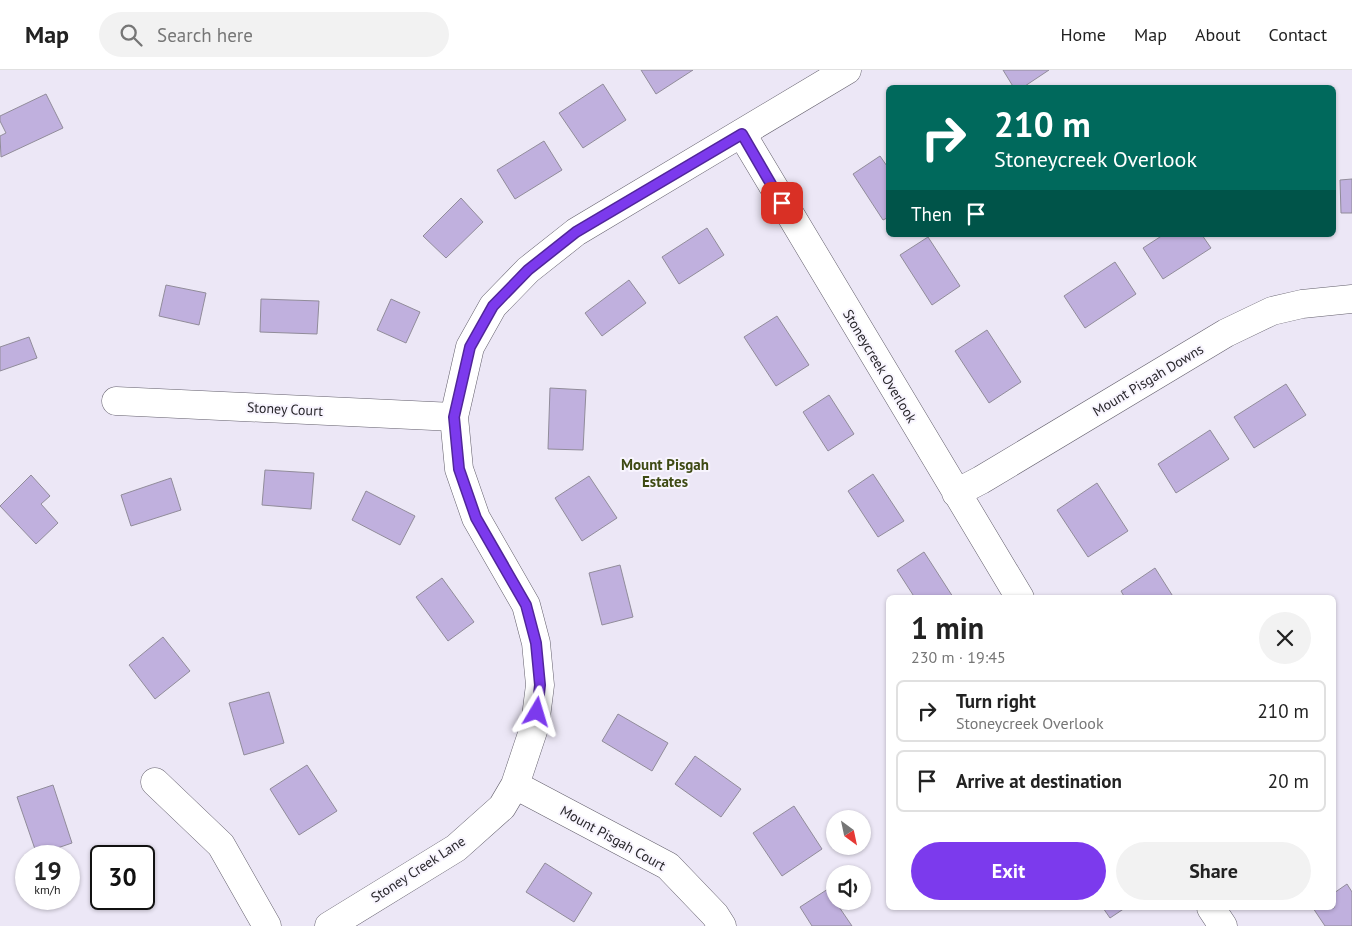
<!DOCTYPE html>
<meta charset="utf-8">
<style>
body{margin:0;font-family:"PT Sans",sans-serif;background:#f2f2f2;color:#222;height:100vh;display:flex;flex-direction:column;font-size:19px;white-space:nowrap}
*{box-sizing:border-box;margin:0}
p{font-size:16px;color:#767676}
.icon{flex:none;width:28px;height:28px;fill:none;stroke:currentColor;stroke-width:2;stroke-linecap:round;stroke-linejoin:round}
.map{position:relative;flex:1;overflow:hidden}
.details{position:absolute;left:886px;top:525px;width:450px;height:315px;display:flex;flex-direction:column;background:#fff;border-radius:8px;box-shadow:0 1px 4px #0004}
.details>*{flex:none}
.banner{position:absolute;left:886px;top:15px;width:450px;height:152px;border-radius:8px;box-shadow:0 1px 4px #0004;background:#00695c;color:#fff;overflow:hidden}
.needle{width:32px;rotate:147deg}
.fabs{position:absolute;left:826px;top:740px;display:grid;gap:10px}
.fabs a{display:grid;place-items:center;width:45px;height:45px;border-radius:50%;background:#fff;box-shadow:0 1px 4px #0004;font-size:25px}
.speed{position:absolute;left:15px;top:775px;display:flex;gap:10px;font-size:25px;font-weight:700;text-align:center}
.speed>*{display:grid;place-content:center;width:65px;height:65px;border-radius:50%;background:#fff;box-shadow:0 1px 4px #0004;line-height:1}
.speed small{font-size:12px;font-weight:400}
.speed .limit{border:2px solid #111;border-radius:8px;background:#fff;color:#111}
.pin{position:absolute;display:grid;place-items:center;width:42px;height:42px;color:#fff;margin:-21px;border-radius:10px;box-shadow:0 2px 8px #0006}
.me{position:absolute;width:55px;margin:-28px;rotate:7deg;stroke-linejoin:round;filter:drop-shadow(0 0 4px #0008)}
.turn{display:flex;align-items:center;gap:18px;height:105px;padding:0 25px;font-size:22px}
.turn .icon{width:65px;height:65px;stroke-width:2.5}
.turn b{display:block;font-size:35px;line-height:42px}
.then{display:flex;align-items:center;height:48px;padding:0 25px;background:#0003;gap:10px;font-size:19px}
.round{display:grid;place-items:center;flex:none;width:52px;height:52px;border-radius:26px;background:#f2f2f2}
.summary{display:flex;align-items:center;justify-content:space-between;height:85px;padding:0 25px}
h1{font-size:30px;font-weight:700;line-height:38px}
.button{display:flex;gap:10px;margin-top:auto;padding:10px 25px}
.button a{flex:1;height:58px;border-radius:30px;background:#7c3aed;color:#fff;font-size:20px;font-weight:700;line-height:58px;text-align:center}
.button a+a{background:#f2f2f2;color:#222}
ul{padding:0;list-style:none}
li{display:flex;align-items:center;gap:15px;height:62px;margin:0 10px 8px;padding:0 15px;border:2px solid #e0e0e0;border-radius:8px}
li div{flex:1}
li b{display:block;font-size:19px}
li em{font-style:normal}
header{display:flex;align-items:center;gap:30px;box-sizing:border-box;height:70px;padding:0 25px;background:#fff;border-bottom:1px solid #e0e0e0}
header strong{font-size:24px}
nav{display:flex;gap:28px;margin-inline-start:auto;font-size:18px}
.search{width:350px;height:45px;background:#f2f2f2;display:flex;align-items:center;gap:12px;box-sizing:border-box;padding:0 18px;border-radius:28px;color:#767676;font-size:19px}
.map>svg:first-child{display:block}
.building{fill:#c0b0de;stroke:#918c9a}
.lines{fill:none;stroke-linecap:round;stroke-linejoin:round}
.minor-casing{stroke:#635f6c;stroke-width:29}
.minor{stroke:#fff;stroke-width:28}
.route-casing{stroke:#51269a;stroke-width:12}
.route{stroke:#7c3aed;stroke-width:9}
.labels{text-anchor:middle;stroke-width:4;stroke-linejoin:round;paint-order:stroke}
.street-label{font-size:14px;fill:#28262b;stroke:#f8f5fe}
.neighbourhood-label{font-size:15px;font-weight:bold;fill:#3e4a13;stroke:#f8f5fe}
</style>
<header>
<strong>Map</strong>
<div class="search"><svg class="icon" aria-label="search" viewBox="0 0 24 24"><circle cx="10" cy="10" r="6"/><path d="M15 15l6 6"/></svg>Search here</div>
<nav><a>Home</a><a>Map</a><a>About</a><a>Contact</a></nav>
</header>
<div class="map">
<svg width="1352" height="856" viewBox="0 0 1352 856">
<rect width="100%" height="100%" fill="#ece7f6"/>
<path class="building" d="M641 0H693L656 24Z
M1003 0H1049L1022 18H1014Z
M603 14 626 50 583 78 559 43Z
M46 24 63 58 1 87 0 66 6 63 0 51V46Z
M544 71 562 100 515 129 497 100Z
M880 86 889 99V147L883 150 853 104Z
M1352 109V143H1341L1340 110Z
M461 128 483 152 446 188 423 166Z
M707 158 724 185 679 214 662 187Z
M1163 165H1202L1211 178 1163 209 1143 178Z
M928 167 960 216 932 235 900 185Z
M1115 192 1136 224 1085 258 1064 226Z
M629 210 646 233 602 266 585 243Z
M166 215 206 223 199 255 159 246Z
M261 229 319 231 317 264 260 262Z
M391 229 420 242 406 273 377 260Z
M777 246 809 295 776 316 744 267Z
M987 260 1021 312 989 333 955 281Z
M29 267 37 288 0 301V277Z
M1286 314 1306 345 1254 378 1234 347Z
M550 318 586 320 583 380 548 379Z
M829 325 854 364 828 381 803 342Z
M1210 360 1229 389 1176 423 1158 394Z
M265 400 314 403 311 439 262 435Z
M873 404 904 451 878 467 848 421Z
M31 405 50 426 41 434 58 453 36 474 0 436Z
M589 406 617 448 582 471 555 428Z
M171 408 181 440 131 456 121 425Z
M1097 413 1128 461 1088 487 1057 440Z
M366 421 415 446 400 475 352 450Z
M924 482 953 527V528H915L897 500Z
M620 495 633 547 602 555 589 503Z
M1155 498 1174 528H1125L1121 521Z
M442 508 474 552 448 571 416 527Z
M163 567 190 601 155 629 129 595Z
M269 622 284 673 244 685 229 633Z
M618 644 668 673 652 701 602 671Z
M695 686 741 719 721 747 675 714Z
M307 695 337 741 299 765 270 719Z
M53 715 72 773 37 785 17 727Z
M794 736 822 779 782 806 753 763Z
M545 793 592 823 574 852 526 822Z
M1347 814 1352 822V856H1325L1313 838H1334V823Z
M828 819 835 831 852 856H812L800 837Z
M1103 838H1125L1110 848Z"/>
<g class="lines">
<defs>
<path id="minor" d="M742 64 1020 528
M116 331 454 347
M956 423 981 410 1226 263 1272 241 1302 234 1352 229
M155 712 221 775 267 856
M515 715 668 796 715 845 722 856
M1211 838 1223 856
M329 856 456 778 502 737 515 715 535 655 540 615 536 573 526 535 476 448 459 399 454 347 470 277 493 236 528 200 576 162 847 0"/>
</defs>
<use href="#minor" class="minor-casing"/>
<use href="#minor" class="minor"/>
</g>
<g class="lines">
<defs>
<path id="route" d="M537 642 540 615 536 573 526 535 476 448 459 399 454 347 470 277 493 236 528 200 576 162 742 64 782 133"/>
</defs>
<use href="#route" class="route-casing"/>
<use href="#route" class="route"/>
</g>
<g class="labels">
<g class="street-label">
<text transform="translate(880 296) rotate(59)" y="5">Stoneycreek Overlook</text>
<text transform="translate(1148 310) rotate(-31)" y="5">Mount Pisgah Downs</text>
<text transform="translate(285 339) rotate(3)" y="5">Stoney Court</text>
<text transform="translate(613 768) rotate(29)" y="5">Mount Pisgah Court</text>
<text transform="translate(418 799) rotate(-33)" y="5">Stoney Creek Lane</text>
</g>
<g class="neighbourhood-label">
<text x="665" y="400">Mount Pisgah<tspan x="665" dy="17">Estates</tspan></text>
</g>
</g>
</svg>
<div class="fabs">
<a><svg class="needle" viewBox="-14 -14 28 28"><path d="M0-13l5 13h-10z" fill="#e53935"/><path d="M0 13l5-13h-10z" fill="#767676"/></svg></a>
<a><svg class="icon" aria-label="sound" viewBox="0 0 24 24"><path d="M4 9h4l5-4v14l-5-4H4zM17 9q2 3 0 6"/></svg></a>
</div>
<div class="speed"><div>19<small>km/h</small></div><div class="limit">30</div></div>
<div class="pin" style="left:782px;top:133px;background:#d93025"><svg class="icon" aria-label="arrive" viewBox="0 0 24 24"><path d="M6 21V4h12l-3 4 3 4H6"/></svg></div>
<svg class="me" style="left:537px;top:642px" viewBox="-20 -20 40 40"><path d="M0-17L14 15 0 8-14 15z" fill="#7c3aed" stroke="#fff" stroke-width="4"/></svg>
<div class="banner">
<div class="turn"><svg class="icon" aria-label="right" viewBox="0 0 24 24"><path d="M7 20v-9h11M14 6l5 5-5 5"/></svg><div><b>210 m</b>Stoneycreek Overlook</div></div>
<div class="then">Then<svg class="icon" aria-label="arrive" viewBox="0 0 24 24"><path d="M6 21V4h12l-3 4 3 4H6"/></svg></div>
</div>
<section class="details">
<div class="summary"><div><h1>1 min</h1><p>230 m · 19:45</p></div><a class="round"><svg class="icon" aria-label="close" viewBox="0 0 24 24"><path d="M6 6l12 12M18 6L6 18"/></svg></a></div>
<ul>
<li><svg class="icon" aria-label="right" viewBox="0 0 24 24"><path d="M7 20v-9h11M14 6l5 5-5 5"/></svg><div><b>Turn right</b><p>Stoneycreek Overlook</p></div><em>210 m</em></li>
<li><svg class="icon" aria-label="arrive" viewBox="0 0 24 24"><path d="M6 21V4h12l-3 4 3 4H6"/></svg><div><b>Arrive at destination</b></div><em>20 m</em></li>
</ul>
<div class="button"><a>Exit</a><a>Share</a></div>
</section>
</div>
